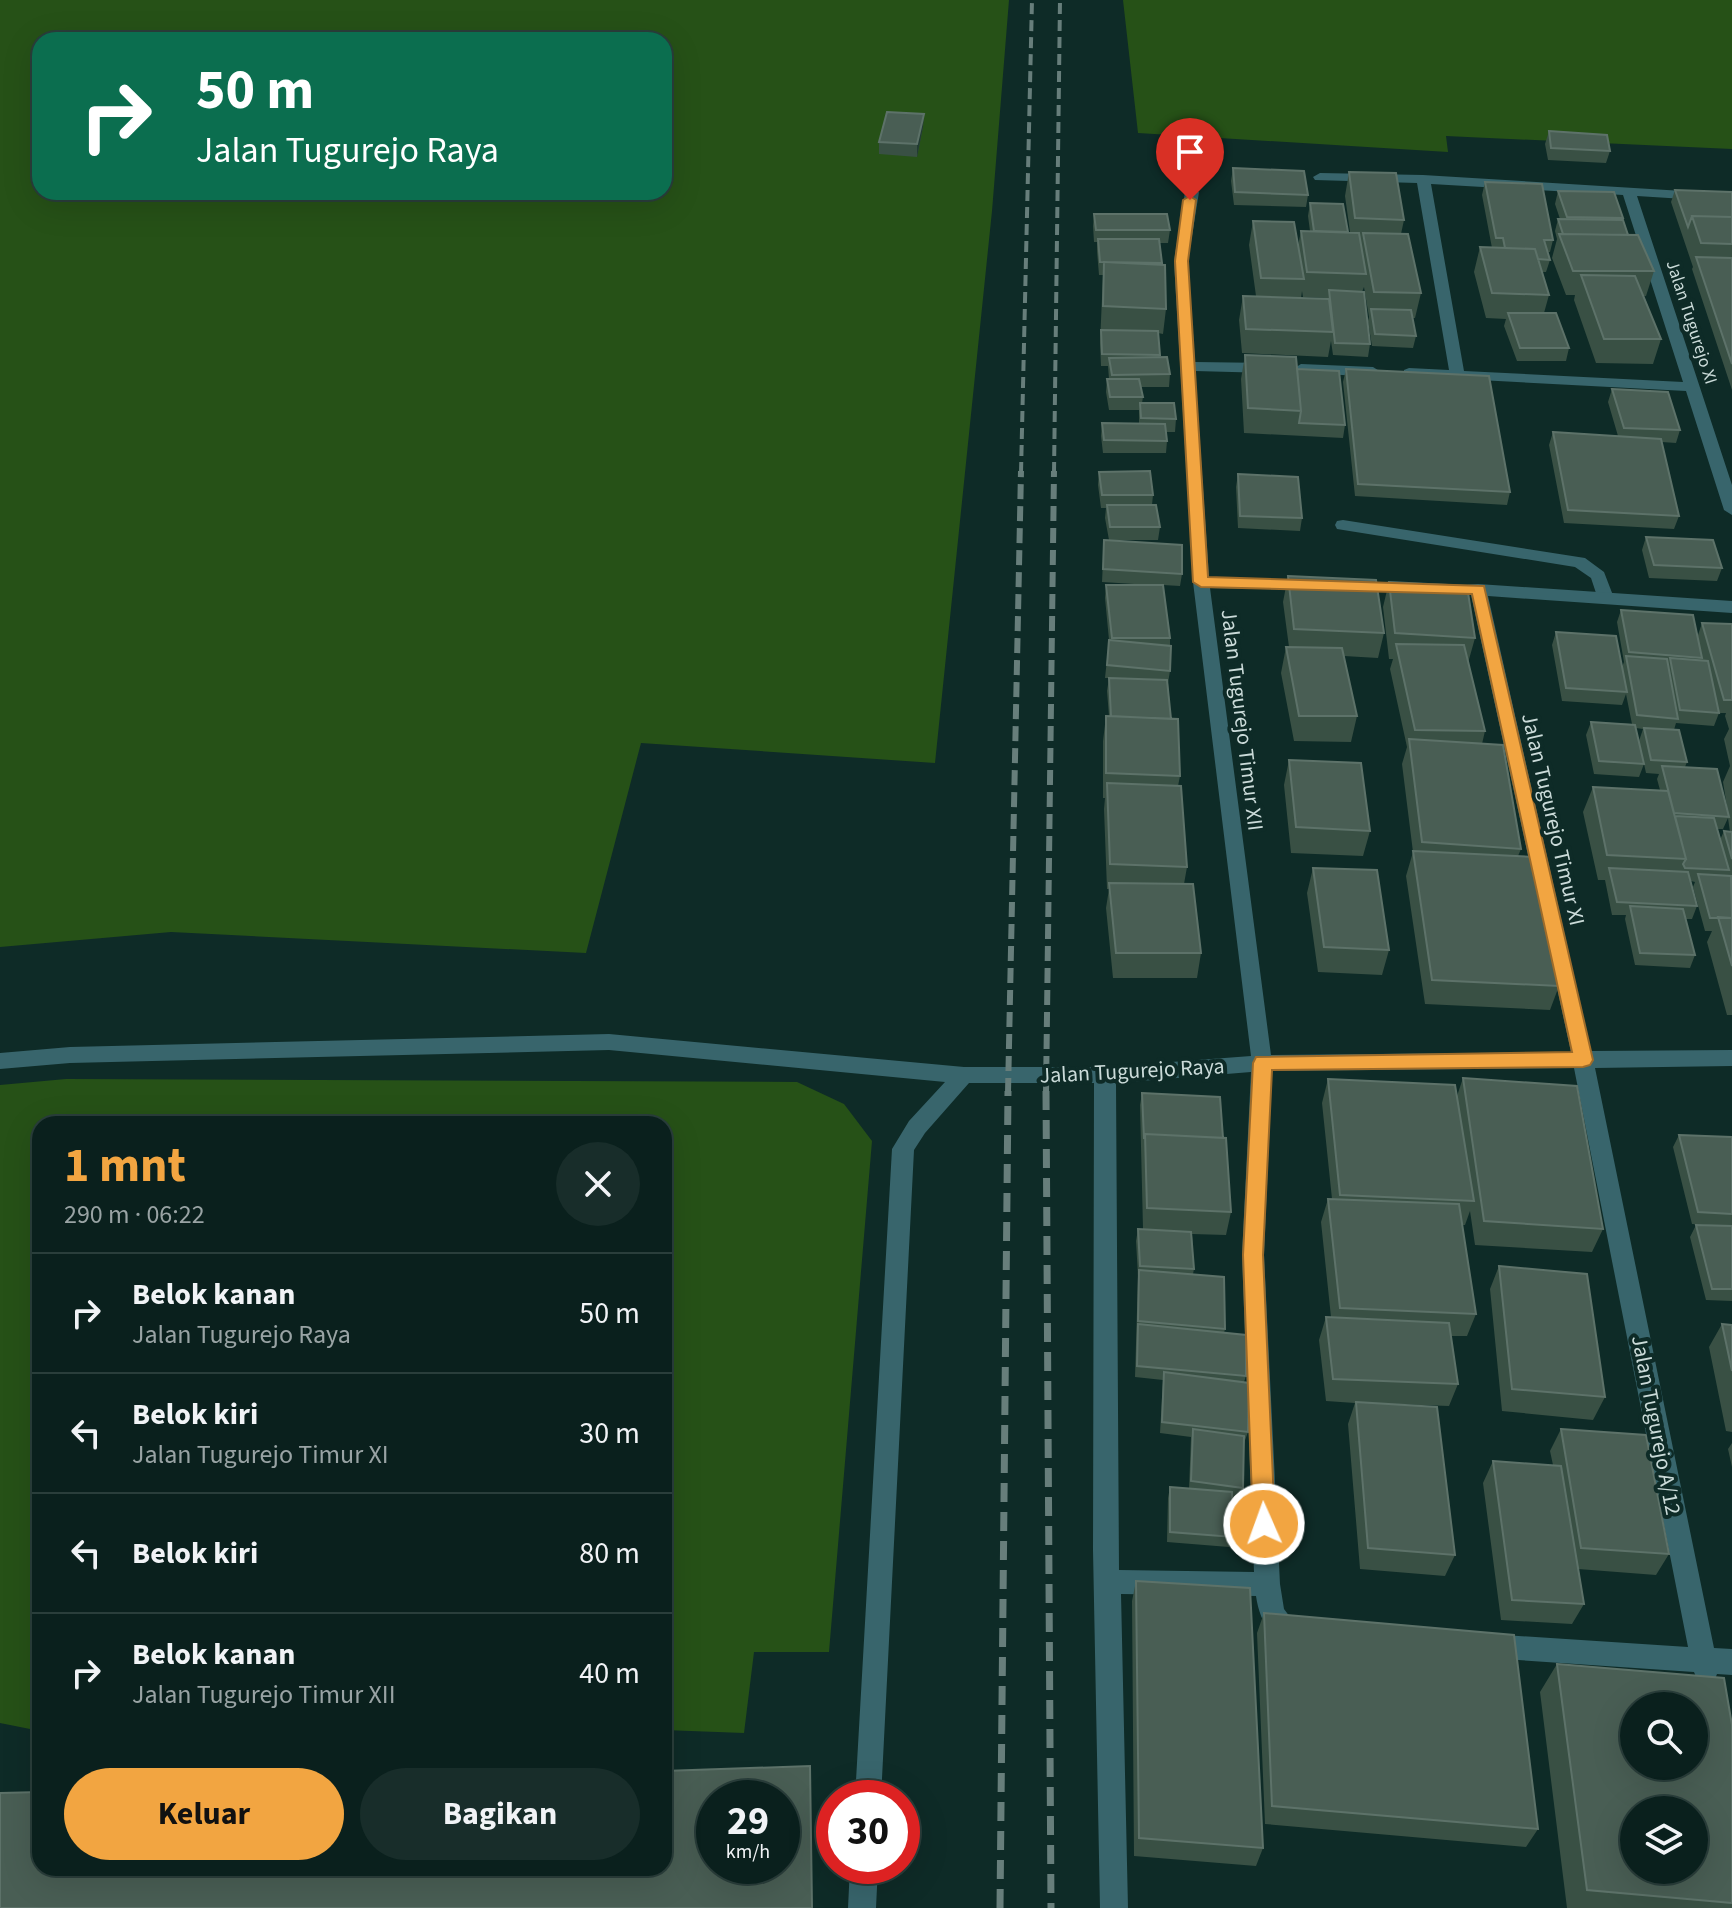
<!DOCTYPE html>
<html lang="id">
<meta charset="utf-8">
<style>
body{margin:0;font-family:"Source Sans 3",sans-serif;background:#182d2a;color:#f1f3f6;height:100vh;display:flex;flex-direction:column;font-size:30px;white-space:nowrap}
*{box-sizing:border-box;margin:0}
p{font-size:26px;color:#99a3a4}
.icon{flex:none;width:44px;height:44px;fill:none;stroke:currentColor;stroke-width:2;stroke-linecap:round;stroke-linejoin:round}
.map{position:relative;flex:1;overflow:hidden}
.sheet{position:absolute;left:32px;top:1116px;width:640px;height:760px;display:flex;flex-direction:column;background:#0a201d;border-radius:24px;box-shadow:0 8px 32px #0002,0 0 0 2px #2a3e3b}
.sheet>*{flex:none}
.hud{position:absolute;left:32px;top:32px;width:640px;height:168px;border-radius:24px;box-shadow:0 8px 32px #0002,0 0 0 2px #2a3e3b;background:#0b6e4f;color:#fff;overflow:hidden}
.buttons{position:absolute;left:1620px;top:1692px;display:grid;gap:16px}
.buttons a{display:grid;place-items:center;width:88px;height:88px;border-radius:50%;background:#0a201d;box-shadow:0 8px 32px #0002,0 0 0 2px #2a3e3b;font-size:40px}
.speed{position:absolute;left:696px;top:1780px;display:flex;gap:16px;font-size:40px;font-weight:700;text-align:center}
.speed>*{display:grid;place-content:center;width:104px;height:104px;border-radius:50%;background:#0a201d;box-shadow:0 8px 32px #0002,0 0 0 2px #2a3e3b;line-height:1}
.speed small{font-size:20px;font-weight:400}
.speed .limit{border:12px solid #d22;background:#fff;color:#111}
.pin{position:absolute;display:grid;place-items:center;width:68px;height:68px;color:#fff;margin:-82px -34px;border-radius:50% 50% 50% 0;rotate:-45deg;box-shadow:0 0 8px #0007}
.pin .icon{rotate:45deg}
.me{position:absolute;width:88px;margin:-44px;rotate:358deg;stroke-linejoin:round;filter:drop-shadow(0 0 6px #0008)}
.turn{display:flex;align-items:center;gap:28px;height:168px;padding:0 32px;font-size:36px}
.turn .icon{width:104px;height:104px;stroke-width:2.5}
.turn b{display:block;font-size:56px;line-height:68px}
.round{display:grid;place-items:center;flex:none;width:84px;height:84px;border-radius:42px;background:#182d2a}
.summary{display:flex;align-items:center;justify-content:space-between;height:136px;padding:0 32px}
h1{font-size:48px;font-weight:700;line-height:60px;color:#f2a541}
.action{display:flex;gap:16px;margin-top:auto;padding:16px 32px}
.action a{flex:1;height:92px;border-radius:48px;background:#f2a541;color:#111;font-size:32px;font-weight:700;line-height:92px;text-align:center}
.action a+a{background:#182d2a;color:#f1f3f6}
ul{padding:0;list-style:none}
li{display:flex;align-items:center;gap:24px;height:120px;padding:0 32px;border-top:2px solid #2a3e3b}
li div{flex:1}
li b{display:block;font-size:30px}
li em{font-style:normal}
.map>svg:first-child{display:block}
.green{fill:#265117;fill-rule:evenodd}
.lines{fill:none;stroke-linecap:round;stroke-linejoin:round}
.lane{fill:#38656c;fill-rule:evenodd}
.street{fill:#38656c;fill-rule:evenodd}
.rail-far2{stroke:#677e7b;stroke-width:4;stroke-dasharray:11 6;stroke-linecap:butt}
.rail-far1{stroke:#677e7b;stroke-width:6;stroke-dasharray:15 7;stroke-linecap:butt}
.rail{stroke:#677e7b;stroke-width:7;stroke-dasharray:19 10;stroke-linecap:butt}
.wall{fill:#395044;fill-rule:evenodd}
.shaded-wall{fill:#213b32}
.building{fill:#495e54;stroke:#5d7269;stroke-width:2;fill-rule:evenodd}
.route{fill:#f2a541;stroke:#9d6b2a;stroke-width:2}
.labels{text-anchor:middle;stroke-width:8;stroke-linejoin:round;paint-order:stroke}
.far-street-label{font-size:18px;fill:#cbdbd9;stroke:#0e2b27}
.street-label{font-size:22px;fill:#cbdbd9;stroke:#0e2b27}
</style>
<div class="map">
<svg width="1732" height="1908" viewBox="0 0 1732 1908">
<rect width="100%" height="100%" fill="#0e2b27"/>
<path class="green" d="M0 0H1009L992 211 935 763 641 743 586 953 171 932 0 947ZM40 40H664V192H40Z
M1123 0H1732V149L1446 136 1448 152 1138 133Z
M66 1079 797 1082 844 1104 872 1141 829 1652H754L744 1733 664 1730V1124H40V1731L0 1723V1085Z"/>
<g class="lines">
<path class="lane" d="M1343 520 1585 558 1604 572 1614 598 1605 604 1599 602 1591 578 1575 567 1337 529 1335 525 1337 521Z"/>
<path class="street" d="M1320 173 1423 175 1732 194V202L1637 196 1732 485V515L1724 510 1686 391 1404 376V370L1409 368 1449 370 1417 183 1315 180 1313 177ZM1431 184 1623 195 1683 382 1464 371Z
M1192 188 1199 192 1188 261 1195 362 1269 363 1277 368 1269 373 1195 371 1209 577 1313 580 1321 585 1313 590 1210 588 1271 1055 1571 1052 1471 595 1460 589 1463 585 1478 584 1732 601V613L1488 596 1591 1051 1732 1050V1066L1595 1068 1714 1648 1732 1649V1675L1717 1674 1715 1679 1706 1683 1697 1679 1694 1672 1488 1658 1479 1655 1475 1646 1479 1637 1488 1634 1688 1647 1574 1068 1272 1071 1264 1255 1280 1584 1284 1609 1302 1633 1298 1642 1289 1645C1268 1637 1259 1617 1256 1596L1121 1594 1128 1908H1100L1093 1550 1094 1083H969L925 1133 914 1150 881 1798H855L892 1149 909 1121 945 1082 609 1050 70 1063 0 1069V1053L70 1047 609 1034 964 1067H1105L1251 1056 1193 582 1174 261 1185 192ZM1251 1072 1242 1255 1254 1572 1119 1570 1116 1083Z
M1301 364 1373 367 1381 372 1373 377 1296 372 1293 369Z
M850 1866H878L876 1908H848Z"/>
<path class="rail-far2" d="M1021 473 1032 0
M1054 473 1060 0"/>
<path class="rail-far1" d="M1008 1093 1021 471
M1046 1093 1054 471"/>
<path class="rail" d="M1046 1091 1051 1908
M1000 1908 1008 1091"/>
</g>
<path class="wall" d="M924 114 923 127 917 157 879 154V142Z
M1549 131 1610 151 1606 163 1548 160 1545 144Z
M1233 168 1308 195 1306 207 1234 205 1231 181Z
M1349 172 1404 220 1401 234 1421 293 1415 318H1412L1416 336 1413 348 1372 346 1368 321 1369 317 1364 287 1362 292 1370 344 1368 357 1333 355 1331 341 1328 357 1242 353 1239 320 1243 296H1256L1249 245 1253 221 1298 246 1301 231H1310L1308 216 1310 203 1348 232H1350L1345 196ZM1302 291 1303 297 1328 298V299L1301 298Z
M1485 182 1553 240 1550 252H1548L1550 260 1546 272H1542L1549 295 1544 313 1569 348 1566 361H1517L1504 326 1506 319 1486 318 1474 272 1480 247 1492 248 1482 195Z
M1675 190 1732 192V390L1692 269 1693 267 1671 202Z
M1558 191 1623 218V220L1628 235 1654 271 1646 296H1644L1661 339 1653 364 1596 363 1574 300 1575 295H1566L1552 258 1557 239 1555 231 1558 219H1560L1555 204Z
M1094 214 1170 230 1168 243H1160L1166 309 1163 334 1158 333 1160 358 1170 374 1169 387H1141L1143 397 1142 403 1176 419 1175 432H1166L1167 441 1166 453H1103L1101 436 1102 423H1139V410H1109L1106 392 1107 379H1109L1108 366H1101L1100 343 1103 275H1099L1097 251V242H1094L1093 226Z
M1245 355 1297 369 1345 425 1343 438 1244 433 1241 379Z
M1346 369 1510 492 1507 505 1355 496 1343 382Z
M1612 389 1680 430 1676 443 1662 442 1679 516 1674 529 1564 523 1549 445 1553 432 1618 436 1608 402Z
M1099 472 1153 495 1152 505 1160 527 1158 540H1109L1105 518 1106 508H1101L1098 485Z
M1238 474 1302 518 1300 531 1238 528 1236 487Z
M1646 537 1722 568 1717 581 1649 578 1642 550Z
M1104 540 1182 574 1180 586 1163 585 1170 638V671L1168 683 1171 719 1180 776 1178 786 1187 867 1184 884 1201 953 1197 978H1113L1106 908 1109 889H1107L1104 809 1105 798H1103V741L1106 716H1109L1107 691 1109 678H1105L1109 640 1105 598 1106 585H1150L1102 582Z
M1288 576 1384 633 1378 658 1344 656 1357 716 1351 742 1294 741 1281 673 1286 647H1289L1283 602Z
M1389 582 1475 638 1468 663 1485 731 1482 744 1521 849 1518 856 1559 986 1550 1010 1425 1004 1406 876 1413 852 1402 764 1407 747 1390 669 1393 659H1389L1383 607Z
M1621 610 1698 635 1702 623 1732 624V1015H1727L1707 942 1712 931H1705L1693 887 1695 882 1691 881 1697 906 1692 919H1686L1695 955 1690 968 1635 965 1625 919 1626 915H1612L1605 880H1598L1583 812 1593 787 1660 790 1657 779 1659 774 1646 773 1639 741 1643 729 1636 728 1644 764 1639 777 1594 774 1586 735 1591 722 1632 724 1626 694 1622 705 1562 701 1552 645 1556 632 1622 667 1624 662 1617 622ZM1719 713H1726L1725 716 1729 729 1724 739 1730 766 1723 782 1727 807 1685 767 1687 762 1674 730 1676 723 1714 726ZM1728 818 1730 832 1724 831 1720 840 1717 829H1723Z
M1289 760 1370 831 1363 856 1291 853 1284 785Z
M1313 868 1389 950 1382 975 1318 972 1307 893Z
M1463 1078 1603 1229 1592 1252 1475 1245 1470 1211 1465 1225H1462L1476 1314 1467 1336H1451L1458 1384 1449 1406 1365 1403 1455 1555 1445 1576 1360 1569 1348 1424 1355 1403 1326 1401 1319 1340 1326 1317H1331L1321 1222 1328 1199H1332L1322 1103 1328 1079 1457 1096Z
M1142 1093 1231 1212 1226 1235 1192 1234 1194 1269 1193 1274 1225 1329 1224 1333 1246 1376 1244 1382 1248 1432 1244 1443 1243 1488 1240 1499 1232 1498 1233 1537 1229 1547 1167 1542 1168 1498 1170 1487 1189 1489 1191 1437 1160 1433 1163 1380 1135 1377 1138 1276 1136 1241 1138 1229H1143L1140 1105Z
M1679 1135 1732 1137V1301L1706 1300 1690 1237 1696 1225 1727 1226 1692 1224 1673 1147Z
M1499 1266 1605 1397 1593 1420 1502 1411 1490 1289Z
M1722 1324 1732 1325V1432L1726 1431 1709 1347Z
M1561 1429 1669 1554 1656 1575 1578 1569 1584 1604 1572 1624 1501 1620 1483 1483 1493 1461 1553 1465 1550 1451Z
M1732 1443V1467L1728 1449Z
M1136 1581 1263 1848 1256 1866 1134 1856 1132 1601Z
M1264 1613 1538 1829 1526 1847 1265 1824 1257 1633Z
M1557 1664 1732 1725V1908H1567L1540 1692Z"/>
<path class="shaded-wall" d="M924 114 923 127 917 157V144Z"/>
<path class="building" d="M887 112 924 114 917 144 879 142Z
M1549 131 1607 135 1610 151 1551 148Z
M1233 168 1304 171 1308 195 1235 192Z
M1349 172 1396 173 1404 220 1355 218Z
M1485 182 1542 184 1553 240H1544L1550 260 1538 259 1535 249 1505 248 1503 238H1496Z
M1675 190 1732 192V217L1692 216 1688 227Z
M1558 191 1614 192 1623 218 1567 217Z
M1310 203 1343 204 1348 232 1314 231Z
M1094 214H1167L1170 230H1096Z
M1692 216 1732 217V244L1701 243Z
M1558 219 1623 220 1628 235 1563 234Z
M1253 221 1294 222 1304 279 1261 278Z
M1301 231 1359 233 1366 274 1307 272Z
M1363 233 1408 234 1421 293 1374 292Z
M1559 234 1638 235 1654 271H1573Z
M1098 239H1159L1162 263 1100 262Z
M1480 247 1535 249 1549 295 1492 293Z
M1696 257 1732 258V364Z
M1104 262 1165 265 1166 309 1103 306Z
M1581 275 1635 276 1661 339H1604Z
M1329 290 1364 292 1370 344 1335 343Z
M1243 296 1329 299 1333 332 1246 329Z
M1371 309 1411 310 1416 336 1375 334Z
M1508 313H1556L1569 348H1520Z
M1101 330 1158 331 1160 355 1102 354Z
M1245 355 1296 357 1301 411 1248 408Z
M1167 357 1170 374 1112 375 1109 358Z
M1297 369 1339 371 1345 425 1299 423 1301 411Z
M1346 369 1489 376 1510 492 1358 484Z
M1107 379H1139L1143 397H1110Z
M1612 389 1668 392 1680 430 1624 428Z
M1140 403H1174L1176 419 1141 418Z
M1102 423 1165 424 1167 441 1104 440Z
M1553 432 1661 439 1679 516 1568 510Z
M1150 471 1153 495H1102L1099 472Z
M1238 474 1298 477 1302 518 1240 516Z
M1107 505H1156L1160 527H1110Z
M1646 537 1713 540 1722 568 1654 565Z
M1104 540 1182 545V574L1103 569Z
M1288 576 1376 580 1384 633 1294 629Z
M1389 582 1467 586 1475 638 1395 633Z
M1106 585H1163L1170 638H1112Z
M1621 610 1693 615 1702 658 1629 652Z
M1702 623 1732 624V700H1724Z
M1556 632 1616 636 1627 692 1566 688Z
M1109 640 1171 646 1170 671 1107 665Z
M1396 644 1464 645 1485 731 1415 730Z
M1286 647 1342 648 1357 716H1299Z
M1626 656 1667 659 1678 719 1637 715Z
M1670 658 1708 661 1719 713 1680 710Z
M1109 678 1167 680 1171 719 1111 716Z
M1106 716 1178 719 1180 776 1106 773Z
M1591 722 1635 725 1644 764 1599 761Z
M1644 728 1679 730 1687 762 1651 760Z
M1409 739 1503 745 1521 849 1422 842Z
M1289 760 1361 763 1370 831 1296 827Z
M1662 766 1717 769 1729 817 1674 813Z
M1107 783 1181 786 1187 867 1110 864Z
M1593 787 1668 791 1686 859 1607 855Z
M1675 816 1714 818 1729 870 1685 868 1683 864 1686 859Z
M1724 831 1732 832V859Z
M1413 851 1534 857 1559 986 1432 980Z
M1313 868 1377 870 1389 950 1324 947Z
M1609 868 1688 872 1697 906 1617 902Z
M1698 874 1731 876 1732 918H1710Z
M1109 883 1193 884 1201 953H1116Z
M1630 906 1683 909 1695 955 1640 953Z
M1718 917 1732 918V966Z
M1463 1078 1577 1086 1603 1229 1484 1221Z
M1328 1079 1455 1085 1474 1201 1340 1195Z
M1142 1093 1220 1097 1223 1138 1145 1134 1144 1139Z
M1145 1134 1226 1138 1231 1212 1147 1208Z
M1679 1135 1732 1137V1214L1698 1212Z
M1328 1199 1459 1204 1476 1314 1340 1308Z
M1696 1225 1732 1226V1289H1712Z
M1138 1229 1191 1232 1194 1269 1140 1266Z
M1499 1266 1587 1274 1605 1397 1512 1389Z
M1139 1270 1224 1277 1225 1329 1138 1321Z
M1326 1317 1449 1323 1458 1384 1333 1379Z
M1138 1324 1246 1335V1376L1137 1366Z
M1722 1324 1732 1325V1371Z
M1164 1372 1249 1383 1248 1432 1162 1422Z
M1356 1402 1437 1407 1455 1555 1368 1548Z
M1193 1429 1244 1436 1243 1488 1191 1481Z
M1561 1429 1646 1435 1669 1554 1581 1548Z
M1493 1461 1561 1466 1584 1604 1512 1600Z
M1170 1487 1232 1492 1233 1537 1170 1532Z
M1136 1581 1250 1588 1263 1848 1139 1838Z
M1264 1613 1514 1635 1538 1829 1272 1806Z
M1557 1664 1724 1678 1732 1725V1903L1587 1890ZM1634 1706H1694V1766H1634ZM1634 1810H1694V1870H1634Z
M810 1766 812 1908H0V1793L40 1792V1868H664V1771ZM714 1798H782V1866H714Z"/>
<path class="route" d="M1190 196 1196 200 1188 261 1208 577 1484 586 1593 1060 1590 1065 1583 1067 1272 1070 1263 1255 1275 1524 1272 1532 1264 1535 1256 1532 1253 1524 1243 1255 1253 1063 1256 1057 1572 1052 1472 594 1201 587 1193 582 1175 261 1183 200Z"/>
<g class="labels">
<g class="far-street-label">
<text transform="translate(1692 322) rotate(72)" y="6">Jalan Tugurejo XI</text>
</g>
<g class="street-label">
<text transform="translate(1243 720) rotate(83)" y="8">Jalan Tugurejo Timur XII</text>
<text transform="translate(1554 819) rotate(77)" y="8">Jalan Tugurejo Timur XI</text>
<text transform="translate(1132 1070) rotate(-3)" y="8">Jalan Tugurejo Raya</text>
<text transform="translate(1657 1425) rotate(79)" y="8">Jalan Tugurejo A/12</text>
</g>
</g>
</svg>
<div class="buttons">
<a><svg class="icon" aria-label="search" viewBox="0 0 24 24"><circle cx="10" cy="10" r="6"/><path d="M15 15l6 6"/></svg></a>
<a><svg class="icon" aria-label="layers" viewBox="0 0 24 24"><path d="M12 4l9 5-9 5-9-5zM3 14l9 5 9-5"/></svg></a>
</div>
<div class="speed"><div>29<small>km/h</small></div><div class="limit">30</div></div>
<div class="pin" style="left:1190px;top:200px;background:#d93025"><svg class="icon" aria-label="arrive" viewBox="0 0 24 24"><path d="M6 21V4h12l-3 4 3 4H6"/></svg></div>
<svg class="me" style="left:1264px;top:1524px" viewBox="-20 -20 40 40"><circle r="17" fill="#f2a541" stroke="#fff" stroke-width="3"/><path d="M0-11L8 9 0 5-8 9z" fill="#fff"/></svg>
<div class="hud">
<div class="turn"><svg class="icon" aria-label="right" viewBox="0 0 24 24"><path d="M7 20v-9h11M14 6l5 5-5 5"/></svg><div><b>50 m</b>Jalan Tugurejo Raya</div></div>
</div>
<section class="sheet">
<div class="summary"><div><h1>1 mnt</h1><p>290 m · 06:22</p></div><a class="round"><svg class="icon" aria-label="close" viewBox="0 0 24 24"><path d="M6 6l12 12M18 6L6 18"/></svg></a></div>
<ul>
<li><svg class="icon" aria-label="right" viewBox="0 0 24 24"><path d="M7 20v-9h11M14 6l5 5-5 5"/></svg><div><b>Belok kanan</b><p>Jalan Tugurejo Raya</p></div><em>50 m</em></li>
<li><svg class="icon" aria-label="left" viewBox="0 0 24 24"><path d="M17 20v-9H6M10 6l-5 5 5 5"/></svg><div><b>Belok kiri</b><p>Jalan Tugurejo Timur XI</p></div><em>30 m</em></li>
<li><svg class="icon" aria-label="left" viewBox="0 0 24 24"><path d="M17 20v-9H6M10 6l-5 5 5 5"/></svg><div><b>Belok kiri</b></div><em>80 m</em></li>
<li><svg class="icon" aria-label="right" viewBox="0 0 24 24"><path d="M7 20v-9h11M14 6l5 5-5 5"/></svg><div><b>Belok kanan</b><p>Jalan Tugurejo Timur XII</p></div><em>40 m</em></li>
</ul>
<div class="action"><a>Keluar</a><a>Bagikan</a></div>
</section>
</div>
